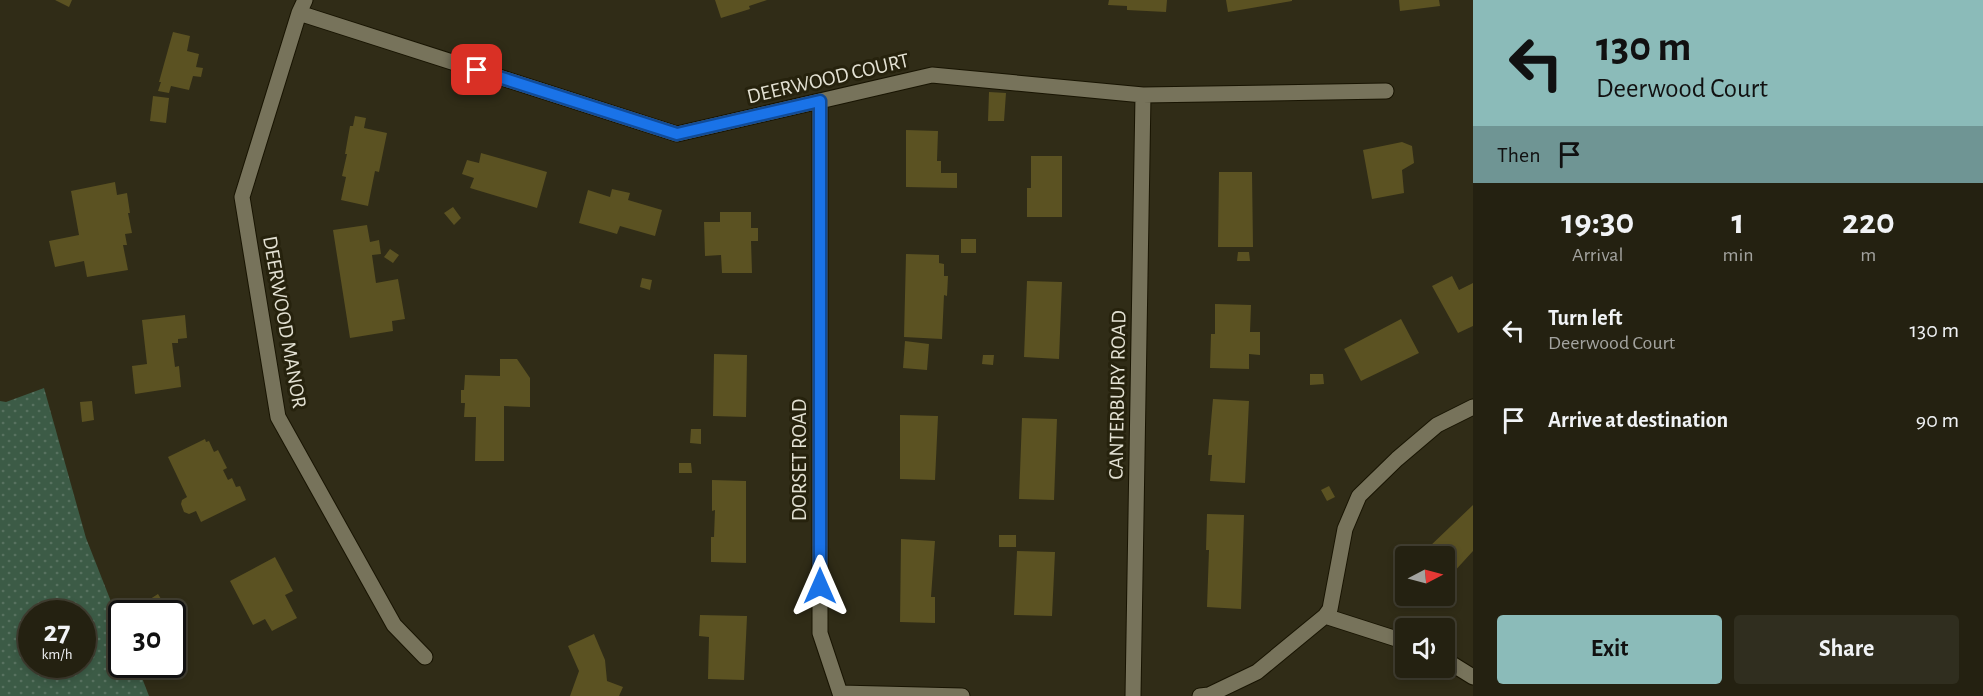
<!DOCTYPE html>
<style>
body{margin:0;font-family:"Alegreya Sans",sans-serif;background:#302e1f;color:#f1f3f6;height:100vh;display:flex;flex-direction:column;font-size:22px;white-space:nowrap}
*{box-sizing:border-box;margin:0}
p{font-size:20px;color:#a3a39f}
.icon{flex:none;width:33px;height:33px;fill:none;stroke:currentColor;stroke-width:2;stroke-linecap:round;stroke-linejoin:round}
.map{position:relative;flex:1;overflow:hidden}
.sheet{display:flex;flex-direction:column;background:#242111;width:510px}
.sheet>*{flex:none}
.top-card{background:#8bbbb9;color:#111;overflow:hidden}
.needle{width:39px;rotate:84deg}
.fabs{position:absolute;left:1395px;top:546px;display:grid;gap:12px}
.fabs a{display:grid;place-items:center;width:60px;height:60px;border-radius:6px;background:#242111;box-shadow:0 3px 9px #0003,0 0 0 2px #413e31;font-size:30px}
.speed{position:absolute;left:18px;top:600px;display:flex;gap:12px;font-size:30px;font-weight:700;text-align:center}
.speed>*{display:grid;place-content:center;width:78px;height:78px;border-radius:50%;background:#242111;box-shadow:0 3px 9px #0003,0 0 0 2px #413e31;line-height:1}
.speed small{font-size:15px;font-weight:400}
.speed .limit{border:3px solid #111;border-radius:9px;background:#fff;color:#111}
.pin{position:absolute;display:grid;place-items:center;width:51px;height:51px;color:#fff;margin:-26px;border-radius:12px;box-shadow:0 3px 9px #0006}
.me{position:absolute;width:66px;margin:-33px;rotate:0deg;stroke-linejoin:round;filter:drop-shadow(0 0 4px #0008)}
.turn{display:flex;align-items:center;gap:21px;height:126px;padding:0 24px;font-size:27px}
.turn .icon{width:78px;height:78px;stroke-width:2.5}
.turn b{display:block;font-size:42px;line-height:51px}
.then{display:flex;align-items:center;height:57px;padding:0 24px;background:#0003;gap:12px;font-size:22px}
.eta{display:flex;justify-content:space-evenly;align-items:center;height:102px;text-align:center}
.eta b{font-size:36px;font-weight:600;line-height:42px}
.primary-button{display:flex;gap:12px;margin-top:auto;padding:12px 24px}
.primary-button a{flex:1;height:69px;border-radius:6px;background:#8bbbb9;color:#111;font-size:24px;font-weight:600;line-height:69px;text-align:center}
.primary-button a+a{background:#302e1f;color:#f1f3f6}
ul{padding:0;list-style:none}
li{display:flex;align-items:center;gap:18px;height:90px;padding:0 24px}
li div{flex:1}
li b{display:block;font-size:22px}
li em{font-style:normal}
main{display:flex;flex:1;min-height:0}
.map>svg:first-child{display:block}
.park{fill:url(#park-dots);fill-rule:evenodd}
.building{fill:#5b5222}
.lines{fill:none;stroke-linecap:round;stroke-linejoin:round}
.minor-casing{stroke:#181402;stroke-width:17}
.minor{stroke:#77735b;stroke-width:15}
.route-casing{stroke:#114b97;stroke-width:15}
.route{stroke:#1a73e8;stroke-width:10}
.labels{text-anchor:middle;stroke-width:6;stroke-linejoin:round;paint-order:stroke}
.street-label{font-size:21px;fill:#e3e1d3;stroke:#26220d}
</style>
<main>
<div class="map">
<svg width="1473" height="696" viewBox="0 0 1473 696">
<defs>
<pattern id="park-dots" width="8" height="8" patternUnits="userSpaceOnUse" patternTransform="scale(1.5)"><rect width="8" height="8" fill="#3c5b46"/><path d="M2 2h.1M6 6h.1" fill="none" stroke="#587260" stroke-width="1.8" stroke-linecap="round"/></pattern>
</defs>
<rect width="100%" height="100%" fill="#302c17"/>
<path class="park" d="M44 388 86 538 121 627 122 664 137 665 149 696H0V401L6 402ZM32 614H82V664H32Z"/>
<path class="building" d="M55 0H72L69 7Z
M715 0H767L749 6 750 9 721 18Z
M1109 0H1167L1166 12 1127 10V6L1108 5Z
M1226 0H1292V1L1228 12Z
M1399 0H1439L1440 6 1400 11Z
M173 32 190 36 187 51 199 54 196 67 203 68 201 77 193 76 189 90 171 86 169 93 158 91 161 82H159Z
M989 92 1006 93 1004 121H988Z
M153 96 169 98 166 123 150 121Z
M355 116 366 118 364 128 387 133 379 172 375 171 368 206 341 200 346 177 342 176 347 154H345L350 126H353Z
M906 130 938 131 937 161H941V173H957V188L906 187Z
M1402 142 1412 146 1414 163 1402 170 1404 193 1372 199 1363 150Z
M481 153 547 172 537 208 470 188 474 178 462 174 467 160 479 163Z
M1031 156H1062V217H1027V188H1031Z
M1219 172H1252L1253 247H1218Z
M115 182 117 195 127 193 130 213H128L132 233 125 234 127 245H123L128 270 87 277 84 261 55 267 49 241 79 235 71 191Z
M612 189 630 193 628 200 662 210 655 236 620 226 617 234 579 223 588 190 610 197Z
M453 207 461 218 454 225 444 213Z
M720 212H751V228H758V241H751L752 273H722L721 255 705 256 704 222H720Z
M367 225 370 242 379 240 381 254 372 255 376 283 398 279 405 319 392 321 393 331 350 338 333 230Z
M961 239H976V253H961Z
M390 249 399 255 393 263 384 257Z
M1238 252H1249L1250 261H1237Z
M906 254 939 255V263L944 264V276H948L947 296 944 295 942 339 904 337Z
M1452 276 1459 290 1473 283V326L1458 333 1432 286Z
M642 278 652 280 650 290 640 287Z
M1027 281 1062 282 1059 359 1024 357Z
M1215 304 1251 305 1250 332H1260V355L1249 354V369L1210 368 1211 334H1215Z
M185 315 187 338 178 339V343H172L175 367 179 366 181 387 135 394 132 366 147 364 142 320Z
M1401 319 1419 353 1361 381 1344 349Z
M905 341 929 344 927 370 903 368Z
M714 354 747 355 746 417 713 416Z
M983 355H994L993 365 982 364Z
M500 359H517L530 378V407L504 406V461H475L476 417H464L465 403H461V390H464L465 375 500 376Z
M1310 374H1323L1324 384 1310 385Z
M1213 399 1249 401 1245 483 1210 481 1212 455H1208Z
M92 401 94 420 82 422 80 402Z
M900 415 938 416 935 480 900 479Z
M1022 418 1057 419 1054 500 1019 499Z
M691 429H701V444L690 443Z
M205 439 206 442 209 441 214 452 218 450 227 468 223 470 228 480 232 478 236 487 240 486 246 500 201 522 196 511 189 514 184 512 181 504 182 500 187 497 168 457Z
M679 463H691L692 473H679Z
M712 480 746 481V563L711 562V537H714L715 510 712 511Z
M1329 486 1335 497 1327 501 1321 490Z
M1473 505V551L1452 574 1444 566V556H1436L1428 548Z
M1207 514 1244 515 1241 609 1207 607 1209 550H1206Z
M999 535H1016V547H999Z
M901 539 935 541 931 597H935V623L900 622Z
M1017 551 1055 552 1052 616 1014 615Z
M275 557 293 591 285 595 297 618 272 631 265 619 253 625 230 581Z
M158 594 166 607 155 614 147 601Z
M700 615 747 616 744 680 708 679 709 637 699 636Z
M594 634 605 660 607 681 623 687 619 696H570L579 671 568 646Z"/>
<g class="lines">
<defs>
<path id="minor" d="M305 0 299 13 242 197 278 417 394 625 425 657
M299 13 677 134 932 75 1143 95 1386 91
M820 101V633L840 693 962 696
M1325 616 1406 642
M1444 659 1473 677
M1133 696 1143 95
M1200 696 1209 695 1257 672 1325 616 1330 609 1345 529 1359 496 1397 459 1437 425 1473 407"/>
</defs>
<use href="#minor" class="minor-casing"/>
<use href="#minor" class="minor"/>
</g>
<g class="lines">
<defs>
<path id="route" d="M477 70 677 134 820 101V586"/>
</defs>
<use href="#route" class="route-casing"/>
<use href="#route" class="route"/>
</g>
<g class="labels">
<g class="street-label">
<text transform="translate(828 78) rotate(-13)" y="7">DEERWOOD COURT</text>
<text transform="translate(285 322) rotate(80)" y="7">DEERWOOD MANOR</text>
<text transform="translate(1117 395) rotate(-89)" y="7">CANTERBURY ROAD</text>
<text transform="translate(799 460) rotate(-90)" y="7">DORSET ROAD</text>
</g>
</g>
</svg>
<div class="fabs">
<a><svg class="needle" viewBox="-14 -14 28 28"><path d="M0-13l5 13h-10z" fill="#e53935"/><path d="M0 13l5-13h-10z" fill="#a3a39f"/></svg></a>
<a><svg class="icon" aria-label="sound" viewBox="0 0 24 24"><path d="M4 9h4l5-4v14l-5-4H4zM17 9q2 3 0 6"/></svg></a>
</div>
<div class="speed"><div>27<small>km/h</small></div><div class="limit">30</div></div>
<div class="pin" style="left:477px;top:70px;background:#d93025"><svg class="icon" aria-label="arrive" viewBox="0 0 24 24"><path d="M6 21V4h12l-3 4 3 4H6"/></svg></div>
<svg class="me" style="left:820px;top:586px" viewBox="-20 -20 40 40"><path d="M0-17L14 15 0 8-14 15z" fill="#1a73e8" stroke="#fff" stroke-width="4"/></svg>
</div>
<section class="sheet">
<div class="top-card">
<div class="turn"><svg class="icon" aria-label="left" viewBox="0 0 24 24"><path d="M17 20v-9H6M10 6l-5 5 5 5"/></svg><div><b>130 m</b>Deerwood Court</div></div>
<div class="then">Then<svg class="icon" aria-label="arrive" viewBox="0 0 24 24"><path d="M6 21V4h12l-3 4 3 4H6"/></svg></div>
</div>
<div class="eta">
<div><b>19:30</b><p>Arrival</p></div>
<div><b>1</b><p>min</p></div>
<div><b>220</b><p>m</p></div>
</div>
<ul>
<li><svg class="icon" aria-label="left" viewBox="0 0 24 24"><path d="M17 20v-9H6M10 6l-5 5 5 5"/></svg><div><b>Turn left</b><p>Deerwood Court</p></div><em>130 m</em></li>
<li><svg class="icon" aria-label="arrive" viewBox="0 0 24 24"><path d="M6 21V4h12l-3 4 3 4H6"/></svg><div><b>Arrive at destination</b></div><em>90 m</em></li>
</ul>
<div class="primary-button"><a>Exit</a><a>Share</a></div>
</section>
</main>
